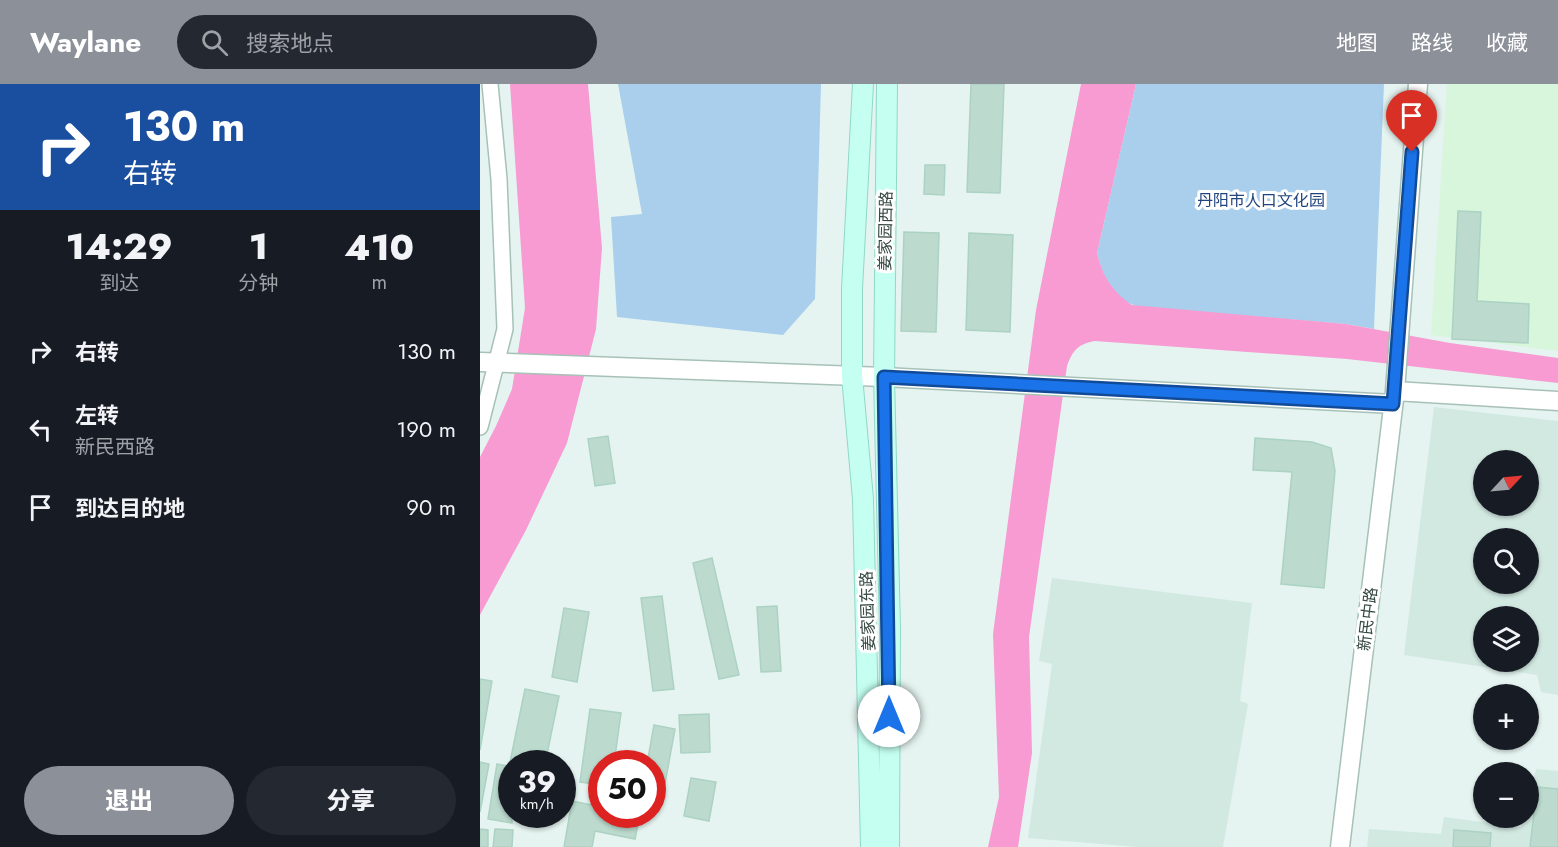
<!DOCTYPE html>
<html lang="zh">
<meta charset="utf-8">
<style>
body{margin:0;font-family:Jost,"Noto Sans SC",sans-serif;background:#242831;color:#f1f3f6;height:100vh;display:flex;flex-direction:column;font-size:22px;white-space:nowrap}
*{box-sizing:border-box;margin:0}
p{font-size:20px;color:#9ea1a6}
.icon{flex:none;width:33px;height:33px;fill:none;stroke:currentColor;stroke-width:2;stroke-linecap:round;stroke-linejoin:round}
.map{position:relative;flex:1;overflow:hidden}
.drawer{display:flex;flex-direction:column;background:#171b24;width:480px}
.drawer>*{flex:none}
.guide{background:#1a4fa0;color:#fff;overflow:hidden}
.needle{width:39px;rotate:64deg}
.tools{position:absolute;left:993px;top:366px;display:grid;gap:12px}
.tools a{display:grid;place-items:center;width:66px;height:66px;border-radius:50%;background:#171b24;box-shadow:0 2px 4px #0004;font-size:30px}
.speed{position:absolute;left:18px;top:666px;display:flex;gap:12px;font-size:30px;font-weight:700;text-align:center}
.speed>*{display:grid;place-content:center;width:78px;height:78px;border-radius:50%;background:#171b24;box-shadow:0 2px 4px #0004;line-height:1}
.speed small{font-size:15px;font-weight:400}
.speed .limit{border:9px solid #d22;background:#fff;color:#111}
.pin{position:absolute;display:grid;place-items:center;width:51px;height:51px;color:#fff;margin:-62px -26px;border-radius:50% 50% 50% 0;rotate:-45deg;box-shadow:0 0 6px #0007}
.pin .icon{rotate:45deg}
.me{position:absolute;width:66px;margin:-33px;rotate:0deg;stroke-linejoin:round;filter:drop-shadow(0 0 4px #0008)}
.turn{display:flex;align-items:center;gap:21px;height:126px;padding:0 24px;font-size:27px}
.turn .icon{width:78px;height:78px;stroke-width:2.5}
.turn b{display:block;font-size:42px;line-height:51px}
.eta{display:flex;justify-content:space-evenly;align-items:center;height:102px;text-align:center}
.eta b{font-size:36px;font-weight:800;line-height:42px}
.button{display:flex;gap:12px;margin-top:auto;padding:12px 24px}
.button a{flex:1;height:69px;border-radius:36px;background:#8c9099;color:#fff;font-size:24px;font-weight:800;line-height:69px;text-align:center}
.button a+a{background:#242831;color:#f1f3f6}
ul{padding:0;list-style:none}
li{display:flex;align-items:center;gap:18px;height:78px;padding:0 24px}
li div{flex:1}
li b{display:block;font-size:22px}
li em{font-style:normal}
header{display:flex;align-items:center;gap:36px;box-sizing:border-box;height:84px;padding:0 30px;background:#8c9099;color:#fff}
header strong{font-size:28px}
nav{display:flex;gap:33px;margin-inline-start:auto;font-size:21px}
.search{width:420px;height:54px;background:#242831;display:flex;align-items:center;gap:15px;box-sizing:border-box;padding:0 21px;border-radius:33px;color:#9ea1a6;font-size:22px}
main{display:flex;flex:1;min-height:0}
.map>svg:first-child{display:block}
.residential{fill:#d2e9e2;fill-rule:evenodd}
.medical{fill:#d7f6db}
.green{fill:#a9cfed}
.water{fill:#f79bd2}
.building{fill:#bcdace;stroke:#acd2c3;stroke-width:1.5}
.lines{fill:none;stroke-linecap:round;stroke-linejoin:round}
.minor-casing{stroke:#a7c1b7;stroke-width:18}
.tertiary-casing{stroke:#a7c1b7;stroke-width:21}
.secondary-casing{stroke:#90d8c5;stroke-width:22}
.minor{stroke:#fff;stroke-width:15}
.tertiary{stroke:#fff;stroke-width:18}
.secondary{stroke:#c4fff1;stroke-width:20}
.route-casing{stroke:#114b97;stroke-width:15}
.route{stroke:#1a73e8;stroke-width:10}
.labels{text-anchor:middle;stroke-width:6;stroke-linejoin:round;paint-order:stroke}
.park-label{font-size:16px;fill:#21457f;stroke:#fff}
.street-label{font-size:16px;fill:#344740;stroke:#fff}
</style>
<header>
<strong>Waylane</strong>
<div class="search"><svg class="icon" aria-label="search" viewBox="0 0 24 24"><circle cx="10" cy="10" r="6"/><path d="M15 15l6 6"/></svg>搜索地点</div>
<nav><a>地图</a><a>路线</a><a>收藏</a></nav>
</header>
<main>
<section class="drawer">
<div class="guide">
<div class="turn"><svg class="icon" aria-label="right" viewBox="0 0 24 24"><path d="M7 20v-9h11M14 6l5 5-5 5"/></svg><div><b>130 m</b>右转</div></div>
</div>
<div class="eta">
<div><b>14:29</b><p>到达</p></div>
<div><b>1</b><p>分钟</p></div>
<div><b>410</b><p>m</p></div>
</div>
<ul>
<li><svg class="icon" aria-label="right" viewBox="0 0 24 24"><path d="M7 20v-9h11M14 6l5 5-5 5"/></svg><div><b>右转</b></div><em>130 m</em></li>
<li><svg class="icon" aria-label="left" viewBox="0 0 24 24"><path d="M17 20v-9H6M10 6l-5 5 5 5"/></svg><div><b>左转</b><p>新民西路</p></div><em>190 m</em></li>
<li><svg class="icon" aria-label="arrive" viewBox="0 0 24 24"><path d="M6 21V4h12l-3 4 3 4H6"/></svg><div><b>到达目的地</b></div><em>90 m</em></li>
</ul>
<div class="button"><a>退出</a><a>分享</a></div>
</section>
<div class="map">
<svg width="1078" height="763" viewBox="0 0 1078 763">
<rect width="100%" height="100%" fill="#e5f4f0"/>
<path class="residential" d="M954 323 1078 337V611L1061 608 1057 591 924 571ZM1004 376H1048V422H1004ZM1004 454H1048V500H1004ZM1004 532H1048V578H1004Z
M572 494 772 519 760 617 768 620 743 763H656L548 754 572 580 559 577Z
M1056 685 1078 687V763H887L889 745 961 750 964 733 1041 743 1043 734H1048L1049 714Z"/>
<path class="medical" d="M967 0H1078V267L951 251Z"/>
<path class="green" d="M138 0H341L335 215 303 251 137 233 131 133 162 130Z
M656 0H904L894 245 866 240 680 225C671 224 659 224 651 220 631 211 622 189 617 169Z"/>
<path class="water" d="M30 0H108L122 164 116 245 87 359 46 446 0 531V373L16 342 32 305 45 224Z
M601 0H656L617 169C623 193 632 207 652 221L866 240 970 259 1078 274V299L867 275 615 257C598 260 593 266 587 282L549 553 552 669 538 763H508L519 713 513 550 556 226Z"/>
<path class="building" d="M491 0H524L520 109 487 108Z
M445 81H465L464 111 444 110Z
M978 127 1001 128 997 217 1049 220 1048 259 972 255Z
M424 148 459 149 456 248 421 247Z
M489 149 533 151 530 248 486 246Z
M128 352 135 399 115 402 108 355Z
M775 354 832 358 851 364 855 387 844 504 801 500 812 388 773 386Z
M232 474 259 591 239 595 213 479Z
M182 512 194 605 173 607 161 514Z
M297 522 301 587 281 588 277 523Z
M84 524 109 528 97 598 72 593Z
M0 595 12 597 0 666Z
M45 605 79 612 65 680 30 678Z
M110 625 141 629 134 680H122V701L100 698Z
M229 630 230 668 201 669 199 631Z
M174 641 195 645 184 705 172 703V680H167Z
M0 678 9 680 0 728Z
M17 680 32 683V739L8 735Z
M211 694 236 698 229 737 204 732Z
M1057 703 1078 705V763H1050Z
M92 717 122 723V730H160L155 755 115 747 112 763H84Z
M0 745 8 746V763H0Z
M15 745 33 746 32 763H13Z
M974 746 1011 749 1010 763H973Z"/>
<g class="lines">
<defs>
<path id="minor" d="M0 343 25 245 19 95 10 0"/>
<path id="tertiary" d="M0 278 404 293 913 320
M915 307 1078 317
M860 763 915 307 938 0"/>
<path id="secondary" d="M383 0 372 205V292L383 415 391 763
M407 0 404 293 410 545 409 763"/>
</defs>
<use href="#minor" class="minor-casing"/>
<use href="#tertiary" class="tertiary-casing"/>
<use href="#secondary" class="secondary-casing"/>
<use href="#minor" class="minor"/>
<use href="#tertiary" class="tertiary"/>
<use href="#secondary" class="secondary"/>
</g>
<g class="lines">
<defs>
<path id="route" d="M409 632 404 293 913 320 932 68"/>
</defs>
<use href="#route" class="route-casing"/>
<use href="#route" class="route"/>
</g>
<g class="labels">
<g class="park-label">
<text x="781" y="122">丹阳市人口文化园</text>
</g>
<g class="street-label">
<text transform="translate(405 147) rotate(-89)" y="6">姜家园西路</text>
<text transform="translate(387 527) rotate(-92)" y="6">姜家园东路</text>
<text transform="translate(887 535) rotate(-83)" y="6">新民中路</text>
</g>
</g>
</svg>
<div class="tools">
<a><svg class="needle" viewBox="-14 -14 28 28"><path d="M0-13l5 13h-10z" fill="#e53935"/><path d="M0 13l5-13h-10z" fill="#9ea1a6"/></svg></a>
<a><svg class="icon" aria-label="search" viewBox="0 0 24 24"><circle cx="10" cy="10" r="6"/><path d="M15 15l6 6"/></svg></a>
<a><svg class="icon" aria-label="layers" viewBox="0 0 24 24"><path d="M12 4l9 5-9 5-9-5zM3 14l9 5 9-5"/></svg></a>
<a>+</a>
<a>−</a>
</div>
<div class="speed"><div>39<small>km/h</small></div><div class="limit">50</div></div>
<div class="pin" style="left:932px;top:68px;background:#d93025"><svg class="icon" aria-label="arrive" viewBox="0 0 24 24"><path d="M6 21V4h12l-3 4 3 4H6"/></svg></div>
<svg class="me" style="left:409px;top:632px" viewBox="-20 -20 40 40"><circle r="19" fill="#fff"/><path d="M0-13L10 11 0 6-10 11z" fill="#1a73e8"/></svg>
</div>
</main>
